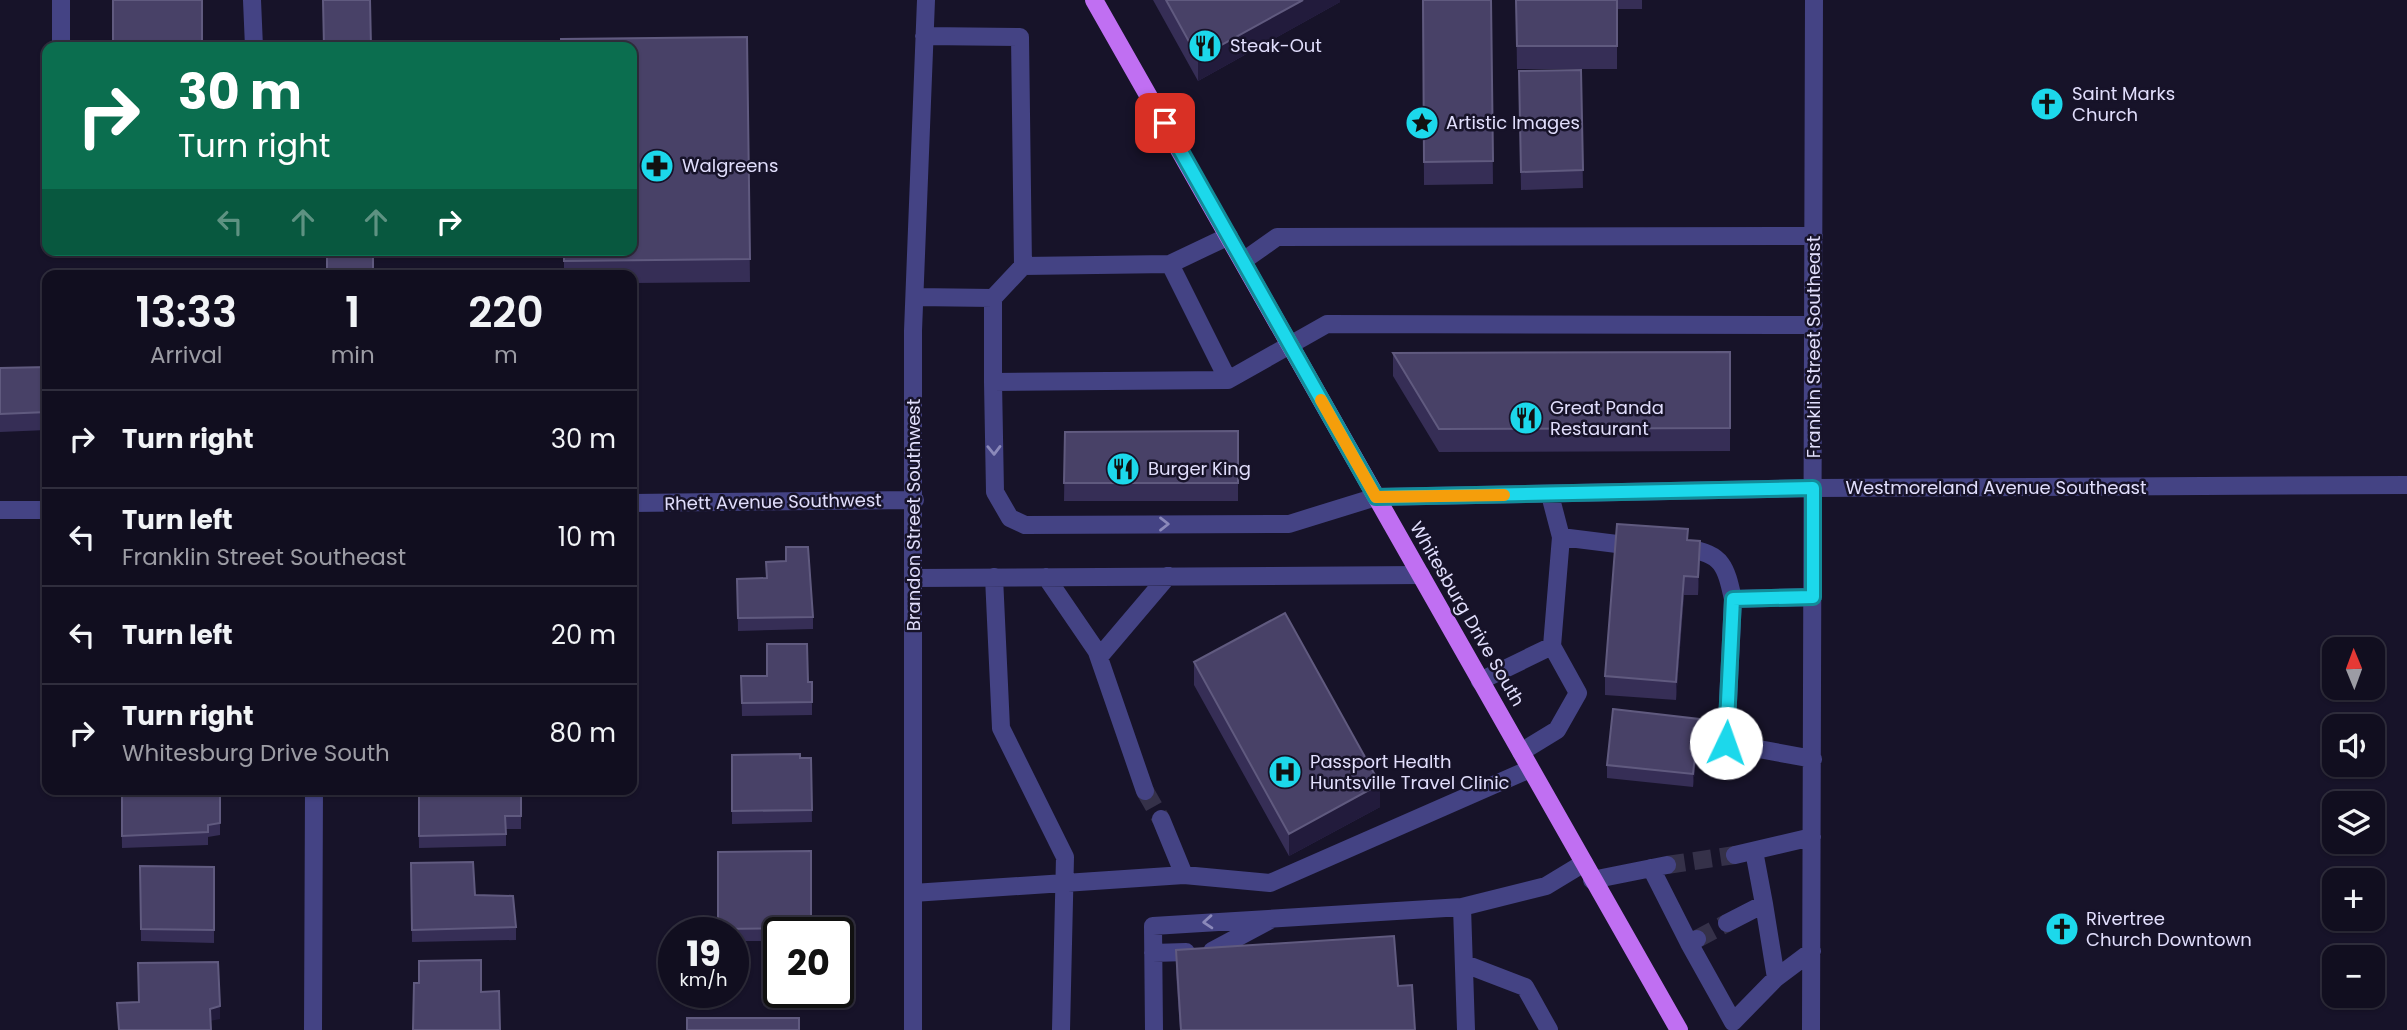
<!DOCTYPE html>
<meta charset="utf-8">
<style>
body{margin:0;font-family:Poppins,sans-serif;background:#1e1c2c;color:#f1f3f6;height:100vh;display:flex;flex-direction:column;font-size:26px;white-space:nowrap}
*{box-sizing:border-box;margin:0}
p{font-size:23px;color:#9c9ca4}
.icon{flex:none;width:38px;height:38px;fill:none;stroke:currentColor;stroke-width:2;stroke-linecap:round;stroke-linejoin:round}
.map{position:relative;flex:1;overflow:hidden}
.details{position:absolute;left:42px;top:270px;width:595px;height:525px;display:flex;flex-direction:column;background:#110e1f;border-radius:14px;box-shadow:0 2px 5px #0004,0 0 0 2px #302e3d}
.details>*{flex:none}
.top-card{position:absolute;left:42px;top:42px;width:595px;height:214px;border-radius:14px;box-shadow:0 2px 5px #0004,0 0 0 2px #302e3d;background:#0b6e4f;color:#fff;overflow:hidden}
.needle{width:46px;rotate:359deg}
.tools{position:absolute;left:2322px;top:637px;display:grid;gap:14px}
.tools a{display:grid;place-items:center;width:63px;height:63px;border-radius:14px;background:#110e1f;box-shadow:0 2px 5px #0004,0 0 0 2px #302e3d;font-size:35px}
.speed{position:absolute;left:658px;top:917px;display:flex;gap:14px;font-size:35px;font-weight:700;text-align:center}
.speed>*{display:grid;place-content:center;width:91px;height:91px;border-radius:50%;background:#110e1f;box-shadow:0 2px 5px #0004,0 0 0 2px #302e3d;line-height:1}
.speed small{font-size:18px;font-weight:400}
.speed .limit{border:4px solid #111;border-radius:10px;background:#fff;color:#111}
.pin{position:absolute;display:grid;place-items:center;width:60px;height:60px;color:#fff;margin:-30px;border-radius:14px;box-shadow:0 4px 10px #0006}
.me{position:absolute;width:77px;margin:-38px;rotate:3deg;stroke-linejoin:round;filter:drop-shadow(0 0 5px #0008)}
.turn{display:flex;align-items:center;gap:24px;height:147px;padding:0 21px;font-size:32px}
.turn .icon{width:91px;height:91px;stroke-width:2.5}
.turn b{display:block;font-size:49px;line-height:60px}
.lanes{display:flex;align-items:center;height:66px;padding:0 21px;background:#0003;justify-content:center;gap:35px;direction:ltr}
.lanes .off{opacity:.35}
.eta{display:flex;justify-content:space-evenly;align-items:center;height:119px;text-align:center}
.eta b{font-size:42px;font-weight:600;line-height:49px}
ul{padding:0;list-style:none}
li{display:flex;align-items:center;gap:21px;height:98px;padding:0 21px;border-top:2px solid #302e3d}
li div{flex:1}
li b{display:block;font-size:26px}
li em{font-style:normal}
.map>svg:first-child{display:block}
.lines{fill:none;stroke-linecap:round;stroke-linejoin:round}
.minor-tunnel{stroke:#353149;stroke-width:18;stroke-dasharray:18 9;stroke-linecap:butt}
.minor{stroke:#444384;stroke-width:18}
.major{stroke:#c06ff2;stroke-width:18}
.wall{fill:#362e56}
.shaded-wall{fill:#221b3c}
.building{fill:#484167;stroke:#605a7f;stroke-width:2}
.oneway{stroke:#8b89ba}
.route-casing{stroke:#128c99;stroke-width:18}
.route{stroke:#1cd8eb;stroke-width:12}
.slow{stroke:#f59e0b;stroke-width:12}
.labels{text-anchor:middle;stroke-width:5;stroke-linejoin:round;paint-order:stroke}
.poi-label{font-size:18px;fill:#e1defc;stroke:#171329;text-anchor:start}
.street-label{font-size:18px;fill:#e1defc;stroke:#171329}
</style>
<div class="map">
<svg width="2407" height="1030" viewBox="0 0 2407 1030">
<rect width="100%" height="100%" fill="#171329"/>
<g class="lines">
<path class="minor-tunnel" d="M1145 791 1161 819
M1667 865 1735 855
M1697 939 1727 923"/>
<path class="minor" d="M61 0V47
M252 0 254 47
M924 36 1020 37 1023 266 1170 264 1229 236
M1243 261 1277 237 1814 236
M1170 264 1228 380
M915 297 993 298 1023 266
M993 298V382L1228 380 1327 324 1814 325
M993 382 995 492 1010 518 1025 525 1289 524 1376 497 1813 488 2407 485
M1550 495 1561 537 1617 544
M632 503 915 500
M0 510H47
M1688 549C1723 553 1726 568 1733 599
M994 577 1001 728 1065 857 1061 1030
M1046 577 1100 656 1168 576
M913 578 1421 575
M1097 652 1145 791
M1480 681 1552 646 1561 537
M1521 752 1557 730 1578 693 1552 646
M1813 759 1726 743 1733 599 1813 597
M1161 819 1184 875 1270 883 1530 769
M1735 855 1812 837
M1651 868 1689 943 1697 939
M1592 880 1667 865
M913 893 1184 875
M1764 904 1776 978
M1462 907 1546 886 1584 863
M1727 923 1764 904 1754 851
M1689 943 1733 1022 1776 978 1812 951
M1212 951 1270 920
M1153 953 1186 952
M1465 964 1525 987 1549 1030
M313 1030 314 789
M913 1030V331L926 0
M1154 1030 1153 926 1462 907 1466 1030
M1811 1030 1814 0"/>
<path class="major" d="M1094 0 1679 1030"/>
</g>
<path class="wall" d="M1153 0H1340V2L1198 81Z
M1423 0H1491L1493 184 1424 185Z
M1516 0H1642V9H1617V69H1517Z
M747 37 750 282 632 283V275H564V250Z
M1581 70 1583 188 1521 190 1519 71Z
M1730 352V451L1439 452 1393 376V353Z
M47 367V430L0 432V368Z
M1238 431V501H1064L1065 432Z
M1688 540 1700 559 1698 595H1684L1676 700 1605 695V676Z
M766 562 813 617V629L738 631 737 579 766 578Z
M1194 662 1380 807 1289 856 1194 685Z
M741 676 812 682V715L742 716Z
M1699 732 1693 787 1607 778V765Z
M732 755 811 758 812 822 732 824Z
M121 789 211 795 220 796V835L208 837V845L122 848Z
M418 789H521V829H506V846L419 848Z
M811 851V933H779V941H733V933H718V852Z
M411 863 475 895 516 927V940L412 942Z
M140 866 214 867V943L141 941Z
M1176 950 1398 986 1415 1030H1180L1176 973Z"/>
<path class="shaded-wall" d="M1303 0H1340V2L1198 81V58Z
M1700 541V559L1698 595V577Z
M1684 576V595L1676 700V682Z
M1699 719V732L1693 787V774Z
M1380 784V807L1289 856V834Z
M220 1006V1019L210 1021V1009Z"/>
<path class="building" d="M113 0H202V47H113Z
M323 0H370L371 47H324Z
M1166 0H1303L1198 58Z
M1423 0H1491L1493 161 1424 162Z
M1516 0H1617V46H1517Z
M747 37 750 259 564 261V250H632V47H561V39Z
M1581 70 1583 170 1521 172 1519 71Z
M327 250H373V275H327Z
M1730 352V428L1439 429 1393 353Z
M47 367V412L0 414V368Z
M1238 431V483H1064L1065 432Z
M1617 524 1688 529 1687 540 1700 541 1698 577 1684 576 1676 682 1605 676Z
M786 547H808L813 617 738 618 737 579 767 578 766 562 786 561Z
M1285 613 1380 784 1289 834 1194 662Z
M767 644H807L808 682H812V702L742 703 741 676H767Z
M1613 709 1699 719 1693 774 1607 765Z
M800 754V758H811L812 810 732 811V755Z
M122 789H211V795L220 796V823L208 825V832L122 836Z
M419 789H521V816H505L506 834 419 836Z
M811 851V928L718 929V852Z
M473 862 475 895 513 896 516 927 412 930 411 863Z
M140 866 214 867V930L141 929Z
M1394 936 1398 986 1412 985 1415 1030H1181L1176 950Z
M481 960V992L499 991 500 1030H413L414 983H419V961Z
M218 962 220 1006 210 1009 211 1030H119L117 1003 139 1002 138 963Z
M687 1018H799V1030H687Z"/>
<defs><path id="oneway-chevron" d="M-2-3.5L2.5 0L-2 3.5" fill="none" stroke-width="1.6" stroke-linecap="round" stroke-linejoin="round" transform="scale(1.75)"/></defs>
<g class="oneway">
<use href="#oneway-chevron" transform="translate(994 450) rotate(89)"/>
<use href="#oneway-chevron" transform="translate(1164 524)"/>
<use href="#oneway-chevron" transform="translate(1208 922) rotate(176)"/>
</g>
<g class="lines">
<defs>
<path id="route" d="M1165 123 1376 497 1813 488V597L1733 599 1726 743"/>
</defs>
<use href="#route" class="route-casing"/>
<use href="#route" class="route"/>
<path class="slow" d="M1321 400 1376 497 1504 495"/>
</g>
<defs>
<symbol id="restaurant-disc" viewBox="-11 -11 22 22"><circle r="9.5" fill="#1cd8eb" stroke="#171329"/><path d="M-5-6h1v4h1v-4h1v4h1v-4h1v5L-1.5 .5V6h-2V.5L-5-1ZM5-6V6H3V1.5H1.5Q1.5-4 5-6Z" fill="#111"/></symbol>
<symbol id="church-disc" viewBox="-11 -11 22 22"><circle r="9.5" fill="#1cd8eb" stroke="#171329"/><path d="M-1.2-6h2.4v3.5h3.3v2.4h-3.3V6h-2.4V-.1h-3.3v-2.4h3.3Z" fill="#111"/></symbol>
<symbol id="sight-disc" viewBox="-11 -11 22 22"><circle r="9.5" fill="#1cd8eb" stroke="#171329"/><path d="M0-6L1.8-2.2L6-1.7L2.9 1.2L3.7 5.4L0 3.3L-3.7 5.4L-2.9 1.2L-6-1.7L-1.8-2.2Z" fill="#111"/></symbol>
<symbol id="pharmacy-disc" viewBox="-11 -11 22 22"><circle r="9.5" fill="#1cd8eb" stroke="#171329"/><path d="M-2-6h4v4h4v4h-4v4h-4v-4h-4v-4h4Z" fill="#111"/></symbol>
<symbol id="hospital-disc" viewBox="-11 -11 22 22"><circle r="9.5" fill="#1cd8eb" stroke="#171329"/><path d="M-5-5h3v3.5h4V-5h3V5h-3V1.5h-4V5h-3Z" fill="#111"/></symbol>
</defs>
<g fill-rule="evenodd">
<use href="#restaurant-disc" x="1186" y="27" width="38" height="38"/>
<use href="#church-disc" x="2028" y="85" width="38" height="38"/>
<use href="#sight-disc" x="1403" y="104" width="38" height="38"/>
<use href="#pharmacy-disc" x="638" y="147" width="38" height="38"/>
<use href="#restaurant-disc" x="1507" y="399" width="38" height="38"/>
<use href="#restaurant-disc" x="1104" y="450" width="38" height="38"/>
<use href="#hospital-disc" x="1266" y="753" width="38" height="38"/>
<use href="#church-disc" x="2043" y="910" width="38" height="38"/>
</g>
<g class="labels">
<g class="poi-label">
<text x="1230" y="52">Steak-Out</text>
<text x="2072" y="100">Saint Marks<tspan x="2072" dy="21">Church</tspan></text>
<text x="1446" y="129">Artistic Images</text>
<text x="682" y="172">Walgreens</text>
<text x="1550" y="414">Great Panda<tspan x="1550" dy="21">Restaurant</tspan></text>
<text x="1148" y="475">Burger King</text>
<text x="1310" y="768">Passport Health<tspan x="1310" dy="21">Huntsville Travel Clinic</tspan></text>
<text x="2086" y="925">Rivertree<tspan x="2086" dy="21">Church Downtown</tspan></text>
</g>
<g class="street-label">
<text transform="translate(1814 347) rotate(-90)" y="6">Franklin Street Southeast</text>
<text x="1996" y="494">Westmoreland Avenue Southeast</text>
<text transform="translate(773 502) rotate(-1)" y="6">Rhett Avenue Southwest</text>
<text transform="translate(914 515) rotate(-90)" y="6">Brandon Street Southwest</text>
<text transform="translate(1467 614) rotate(60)" y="6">Whitesburg Drive South</text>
</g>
</g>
</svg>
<div class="tools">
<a><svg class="needle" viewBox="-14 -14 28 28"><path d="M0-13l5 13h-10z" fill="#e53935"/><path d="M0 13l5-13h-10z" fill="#9c9ca4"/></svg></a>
<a><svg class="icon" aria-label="sound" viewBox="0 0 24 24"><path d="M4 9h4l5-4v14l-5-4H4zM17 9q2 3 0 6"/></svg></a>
<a><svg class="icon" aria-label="layers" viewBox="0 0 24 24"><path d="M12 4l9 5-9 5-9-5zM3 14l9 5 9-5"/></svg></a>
<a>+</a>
<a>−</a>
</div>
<div class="speed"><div>19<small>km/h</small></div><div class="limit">20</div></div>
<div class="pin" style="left:1165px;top:123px;background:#d93025"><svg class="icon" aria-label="arrive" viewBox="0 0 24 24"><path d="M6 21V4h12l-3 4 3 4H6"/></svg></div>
<svg class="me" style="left:1726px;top:743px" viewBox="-20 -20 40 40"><circle r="19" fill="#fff"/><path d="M0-13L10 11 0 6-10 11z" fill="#1cd8eb"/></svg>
<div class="top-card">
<div class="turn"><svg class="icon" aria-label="right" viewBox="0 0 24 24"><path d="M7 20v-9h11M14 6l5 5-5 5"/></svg><div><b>30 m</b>Turn right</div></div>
<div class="lanes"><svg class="icon off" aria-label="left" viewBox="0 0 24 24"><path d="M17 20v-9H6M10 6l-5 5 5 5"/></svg><svg class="icon off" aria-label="ahead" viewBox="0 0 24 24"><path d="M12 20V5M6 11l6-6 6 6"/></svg><svg class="icon off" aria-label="ahead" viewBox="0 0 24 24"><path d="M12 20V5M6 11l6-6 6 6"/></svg><svg class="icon" aria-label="right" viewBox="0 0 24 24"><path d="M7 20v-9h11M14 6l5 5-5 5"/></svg></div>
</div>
<section class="details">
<div class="eta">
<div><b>13:33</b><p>Arrival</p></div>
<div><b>1</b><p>min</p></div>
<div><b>220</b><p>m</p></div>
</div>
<ul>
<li><svg class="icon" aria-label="right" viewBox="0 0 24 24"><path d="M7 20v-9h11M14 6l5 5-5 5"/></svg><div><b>Turn right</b></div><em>30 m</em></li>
<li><svg class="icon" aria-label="left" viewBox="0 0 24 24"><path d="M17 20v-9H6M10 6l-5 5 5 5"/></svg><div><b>Turn left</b><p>Franklin Street Southeast</p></div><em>10 m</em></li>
<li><svg class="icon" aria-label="left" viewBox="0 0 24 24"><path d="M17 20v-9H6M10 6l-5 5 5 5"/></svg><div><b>Turn left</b></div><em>20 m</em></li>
<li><svg class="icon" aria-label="right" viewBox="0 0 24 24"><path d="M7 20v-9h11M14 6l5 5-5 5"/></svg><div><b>Turn right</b><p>Whitesburg Drive South</p></div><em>80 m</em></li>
</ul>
</section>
</div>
